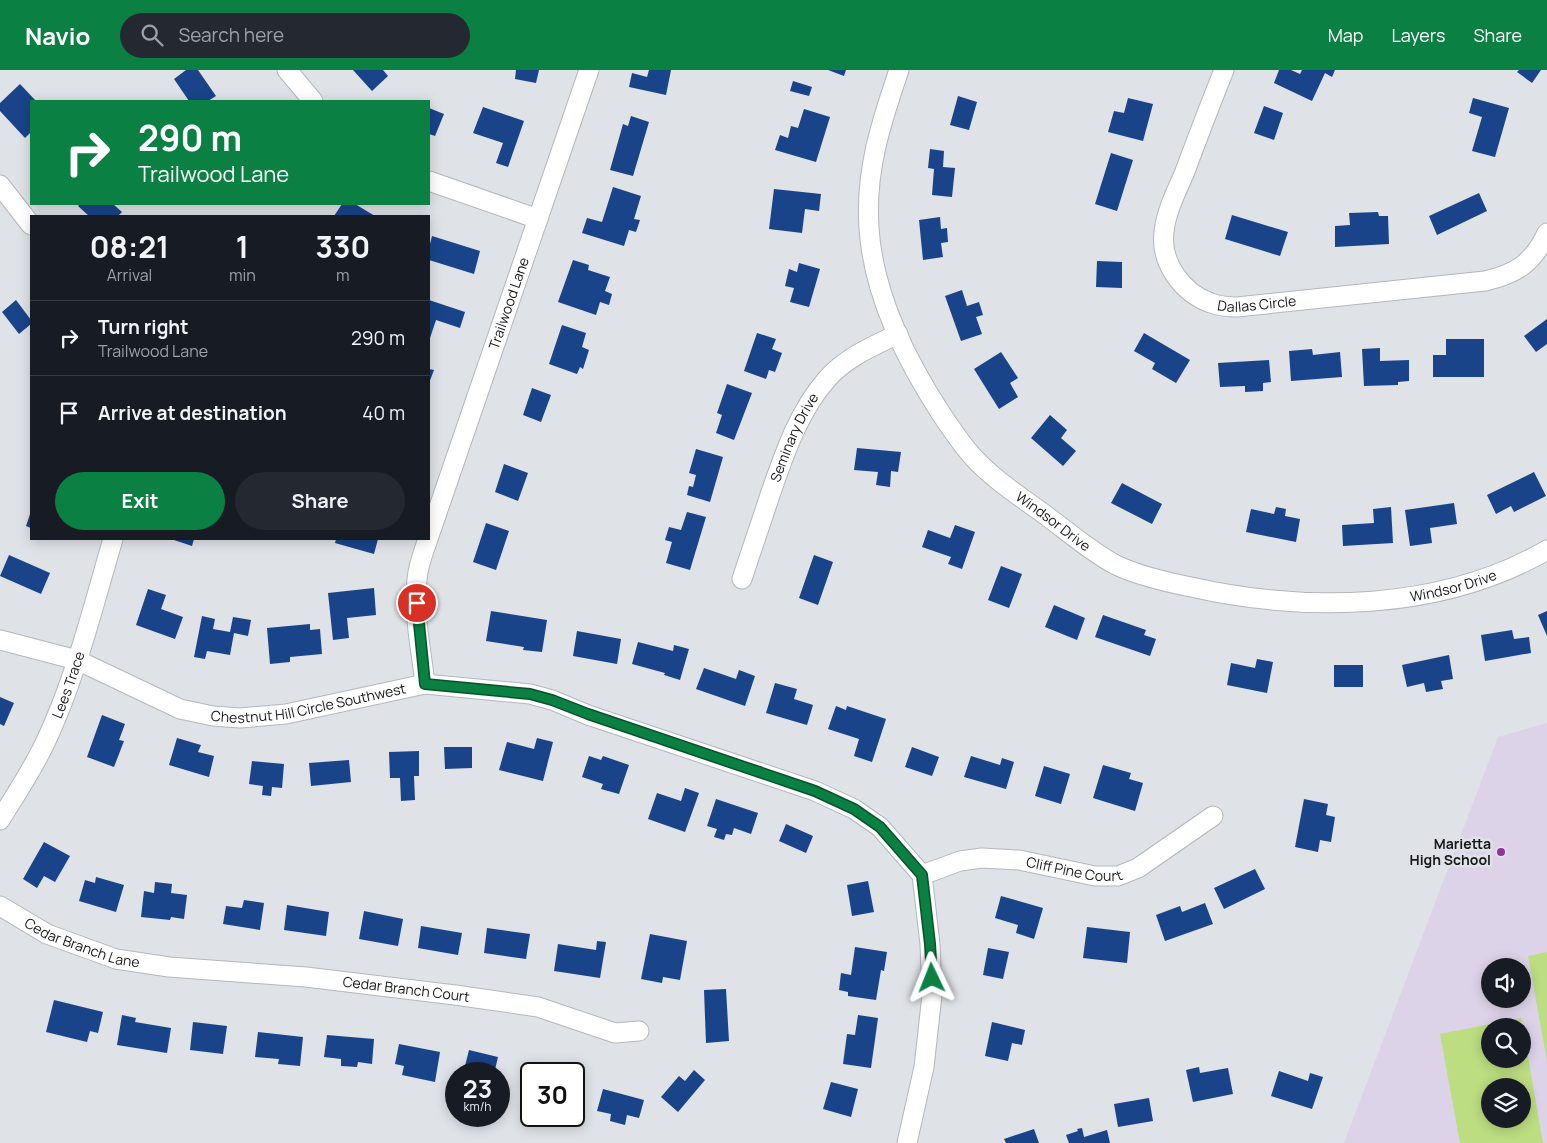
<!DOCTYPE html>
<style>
body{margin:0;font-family:Manrope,sans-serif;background:#242831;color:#f1f3f6;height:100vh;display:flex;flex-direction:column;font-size:19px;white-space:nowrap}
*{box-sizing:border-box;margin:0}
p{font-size:16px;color:#9ea1a6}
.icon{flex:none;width:28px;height:28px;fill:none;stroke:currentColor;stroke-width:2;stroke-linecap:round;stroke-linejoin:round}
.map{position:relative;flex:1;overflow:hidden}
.details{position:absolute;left:30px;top:145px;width:400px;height:325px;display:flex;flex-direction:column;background:#171b24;border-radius:0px;box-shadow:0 2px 12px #0003}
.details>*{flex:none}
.banner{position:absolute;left:30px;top:30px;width:400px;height:105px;border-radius:0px;box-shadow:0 2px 12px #0003;background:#0b8043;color:#fff;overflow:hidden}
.fabs{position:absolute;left:1481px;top:888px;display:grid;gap:10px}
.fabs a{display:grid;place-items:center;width:50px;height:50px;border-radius:50%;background:#171b24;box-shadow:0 2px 12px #0003;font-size:25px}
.speed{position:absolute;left:445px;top:992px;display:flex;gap:10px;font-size:25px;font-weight:700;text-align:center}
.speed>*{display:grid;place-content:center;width:65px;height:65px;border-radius:50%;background:#171b24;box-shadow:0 2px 12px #0003;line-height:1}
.speed small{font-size:12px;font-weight:400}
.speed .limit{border:2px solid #111;border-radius:8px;background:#fff;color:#111}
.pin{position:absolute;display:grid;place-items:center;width:42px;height:42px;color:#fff;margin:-21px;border:2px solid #fff;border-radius:50%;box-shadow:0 1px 5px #0007}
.me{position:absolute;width:55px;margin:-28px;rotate:358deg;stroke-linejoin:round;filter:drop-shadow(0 0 4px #0008)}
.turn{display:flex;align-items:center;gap:18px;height:105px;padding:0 25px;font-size:22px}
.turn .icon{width:65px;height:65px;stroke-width:2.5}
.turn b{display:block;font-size:35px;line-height:42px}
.eta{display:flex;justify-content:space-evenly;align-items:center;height:85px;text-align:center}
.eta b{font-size:30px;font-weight:700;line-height:35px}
.button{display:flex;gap:10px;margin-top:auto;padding:10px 25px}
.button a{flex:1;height:58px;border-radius:30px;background:#0b8043;color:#fff;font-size:20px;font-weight:700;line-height:58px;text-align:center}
.button a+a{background:#242831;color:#f1f3f6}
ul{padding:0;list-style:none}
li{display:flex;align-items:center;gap:15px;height:75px;padding:0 25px;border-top:1px solid #363941}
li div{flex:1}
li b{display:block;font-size:19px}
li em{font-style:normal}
header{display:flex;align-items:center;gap:30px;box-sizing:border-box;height:70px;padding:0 25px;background:#0b8043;color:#fff}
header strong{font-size:24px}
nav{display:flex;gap:28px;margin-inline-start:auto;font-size:18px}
.search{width:350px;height:45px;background:#242831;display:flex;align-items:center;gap:12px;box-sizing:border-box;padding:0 18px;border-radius:28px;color:#9ea1a6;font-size:19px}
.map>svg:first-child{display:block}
.education{fill:#ddd3e8;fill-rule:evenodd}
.green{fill:#bcdd80;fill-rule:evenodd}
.building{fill:#194489}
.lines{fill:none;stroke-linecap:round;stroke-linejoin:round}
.minor-casing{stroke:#b4b7bb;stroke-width:21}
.minor{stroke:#fff;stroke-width:19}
.route-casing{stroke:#07532c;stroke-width:12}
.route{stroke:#0b8043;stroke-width:9}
.poi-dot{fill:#933299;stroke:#dfe2e6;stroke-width:2}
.labels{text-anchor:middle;stroke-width:5;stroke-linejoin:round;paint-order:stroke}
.street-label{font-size:14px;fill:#161719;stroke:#dfe2e6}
.poi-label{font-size:14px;font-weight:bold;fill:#161719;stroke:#dfe2e6;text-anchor:end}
</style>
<header>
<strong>Navio</strong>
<div class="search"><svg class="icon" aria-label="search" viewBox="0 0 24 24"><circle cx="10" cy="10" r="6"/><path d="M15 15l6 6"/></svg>Search here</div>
<nav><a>Map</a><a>Layers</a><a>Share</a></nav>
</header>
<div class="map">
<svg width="1547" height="1073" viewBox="0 0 1547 1073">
<rect width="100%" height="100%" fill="#dfe2e6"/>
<path class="education" d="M1547 653V1073H1344L1498 667ZM1490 896H1522V929H1490ZM1490 956H1522V989H1490ZM1490 1016H1522V1049H1490Z"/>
<path class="green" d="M1547 882V991L1528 886Z
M1521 948 1522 956H1490V989H1522L1523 958 1543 1073H1460L1440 964ZM1490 1016H1522V1049H1490Z"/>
<path class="building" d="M186 0H198L216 26 208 31H189L174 9Z
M353 0H383L388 6 372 21Z
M516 0H539L536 13 515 9Z
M649 0H671L666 25 629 17 632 3 647 7Z
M828 0H846L844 6Z
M1279 0H1291L1300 4 1302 0H1335L1332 7 1325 3 1312 31 1274 13Z
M1519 0H1541L1532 13 1517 2Z
M793 11 812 17 809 26 790 21Z
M20 14 36 31H31V62L25 68 0 41V33Z
M958 26 977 32 969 60 950 55Z
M1128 28 1153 34 1143 71 1108 62 1114 41 1124 43Z
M1473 28 1509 38 1495 87 1472 81 1482 47 1469 43Z
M1264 36 1283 43 1274 70 1254 63Z
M483 37 524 51 508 97 496 93 503 73 473 63Z
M429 38 444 44 435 66 429 64Z
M804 39 830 47 816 92 775 80 780 65 788 68 791 56 798 58Z
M631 46 649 52 633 106 610 100 623 54 628 56Z
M930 79 944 81 943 97 955 98 952 127 932 125 934 99 928 98Z
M1111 83 1133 90 1117 141 1095 134Z
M613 117 641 126 634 149 640 150 636 162 629 160 624 176 582 163 587 148 602 152Z
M774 119 821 124 819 141 805 139 802 163 769 159Z
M1479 123 1487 141 1437 165 1429 146Z
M80 134H113L122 142 118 146H89L78 136Z
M342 134H355L375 146H334Z
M1378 142 1379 146H1388L1389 174 1335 177V156L1350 155 1349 143Z
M1232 145 1288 162 1280 186 1225 169Z
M940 147 941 159 947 158 948 172 941 173 943 187 923 190 919 150Z
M432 166 480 181 474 204 429 190V178Z
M573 190 589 195 588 200 610 207 605 221 612 224 609 235 600 232 596 245 558 232Z
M1097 191 1122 192V218L1096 217Z
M799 193 820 199 809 237 790 232 794 218 785 216 789 199 797 202Z
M962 220 967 236 979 232 983 245 976 247 982 264 961 271 945 226Z
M16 230 31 250V254L19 264 2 242Z
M429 230 465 242 460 258 436 250 429 271Z
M1547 249V274L1536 282 1524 266Z
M562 255 586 263 582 277 589 280 583 299 580 297 577 304 549 294Z
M757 263 776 269 772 279 782 283 775 302 769 300 766 309 744 301Z
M1144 263 1190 290 1176 313 1152 299 1155 293 1134 281Z
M1446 269H1484V307H1433V285H1446Z
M1380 278V291L1409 290V311L1398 312V315L1364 316 1362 279Z
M1312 279 1313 285 1340 282 1342 307 1291 311 1289 281Z
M1001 282 1018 308 1010 313 1018 327 999 339 974 299Z
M1269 290 1271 312 1263 313V321L1245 322V316L1220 317 1218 293Z
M429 299 434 300 429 313Z
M727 314 752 323 734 370 716 363 722 345 717 343Z
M532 318 551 325 541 352 523 345Z
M1050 345 1067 360 1061 368 1076 381 1063 396 1031 368Z
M857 378 901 382 898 402 891 401 890 417 876 415 878 402 854 400Z
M696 379 723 387 710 432 687 425 689 416 693 417 696 405 689 403Z
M504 394 528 403 518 431 495 422Z
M1534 402 1546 426 1514 442 1511 436 1496 444 1487 425Z
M1122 413 1162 434 1152 454 1111 433Z
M1454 433 1457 454 1430 458 1432 473 1410 476 1405 440Z
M1276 437 1286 439 1285 446 1300 449 1296 472 1246 462 1251 439 1274 444Z
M1391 437 1393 473 1343 476 1342 455 1374 453 1373 439Z
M31 441V458L26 456Z
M687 442 706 447 690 500 666 493 672 472 665 470 669 457 681 460Z
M486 453 509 461 496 500 473 492Z
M955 455 975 462 962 499 948 494 951 487 922 477 928 460 950 468Z
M171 469H194L192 476Z
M336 469H378L374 484 335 473Z
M9 485 50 503 41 524 0 506Z
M814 485 833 492 818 535 799 528Z
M1001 496 1022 504 1009 538 988 530Z
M374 518 376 545 347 548 349 568 333 570 328 523Z
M148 519 166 525 161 539 183 547 175 569 136 555Z
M1054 535 1085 548 1077 570 1045 557Z
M491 541 547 550 542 582 523 580 524 577 486 571Z
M1547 541V566L1538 545Z
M1103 545 1146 560 1144 565 1156 569 1150 586 1095 567Z
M202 546 215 549 213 559 230 562 233 547 251 550 248 566 234 563 230 585 207 581 205 589 194 587Z
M310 554V560L320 559 322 584 290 587V592L270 594 267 558Z
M1512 560 1514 569 1529 567 1531 583 1485 591 1481 565Z
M577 561 621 569 617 594 573 586Z
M638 572 673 581 674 575 689 579 680 610 664 605 665 603 632 594Z
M1449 585 1453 609 1441 611 1443 619 1426 622 1424 613 1407 617 1402 595Z
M1257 589 1273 592 1267 623 1227 615 1231 593 1255 598Z
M1334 595H1363V617H1334Z
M704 598 736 609 739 600 755 606 745 636 696 619Z
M775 613 797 619 794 629 813 635 807 655 766 643Z
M0 627 14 633 4 656 0 654Z
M836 636 846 640 847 636 886 649 872 692 854 686 859 669 828 659Z
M102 645 125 654 119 670 124 671 114 697 87 687Z
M177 668 201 675 198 682 214 686 209 707 169 695Z
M537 668 553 672 543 711 499 700 507 672 534 679Z
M444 677H472V698L445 699Z
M912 677 939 687 932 706 905 697Z
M419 681V706H414L415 730 401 731 400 708H390L389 682Z
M589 686 601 690 603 686 629 695 619 724 601 719 603 714 582 707Z
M971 686 1000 695 1002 688 1014 692 1006 719 964 707Z
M349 690 351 712 311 716 309 693Z
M252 691 284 694 282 718 272 717 271 726 262 725 263 716 249 714Z
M1103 695 1131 703 1129 709 1143 713 1135 741 1093 728Z
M1044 696 1070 704 1061 734 1035 726Z
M685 718 699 723 685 762 648 749 657 723 681 731Z
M716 729 758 743 751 764 734 758 732 765 726 764 724 770 714 767 717 759 707 756Z
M1304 729 1328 734 1326 745 1335 747 1331 772 1320 770 1318 782 1295 777Z
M786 754 813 766 806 783 779 771Z
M44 772 70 786 55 812 44 806 37 818 23 809Z
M1255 799 1265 819 1224 839 1214 818Z
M96 807 124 815 116 842 79 831 85 810 95 813Z
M868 811 874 842 852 846 847 815Z
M155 812 172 814 171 823 187 825 184 849 171 847 170 850 141 847 144 821 154 823Z
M1001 826 1043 838 1034 869 1016 863 1018 855 995 848Z
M244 830 264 833 260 860 223 854 226 836 242 838Z
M1205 833 1213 854 1165 871 1156 845 1180 836 1182 842Z
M287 835 329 842 326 866 284 860Z
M364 841 403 849 398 876 359 869Z
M421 856 462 863 458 885 418 878Z
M1087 857 1130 862 1127 893 1083 888Z
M487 858 530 864 526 889 484 883Z
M650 864 687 871 680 910 663 907 662 913 641 909Z
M597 871 606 872 600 908 554 901 558 874 596 880Z
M855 877 887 882 884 901 881 900 876 930 848 926V922L839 920 841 903 851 905Z
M988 878 1009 882 1003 909 983 905Z
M726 919 729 971 706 973 704 920Z
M54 930 103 942 98 963 90 961 87 972 46 962Z
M122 945 136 948 135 952 171 958 167 983 117 975Z
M858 945 878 948 871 998 843 994 847 964 855 965Z
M193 952 227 956 223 984 190 980Z
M992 952 1025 960 1022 975 1012 973 1008 991 985 986Z
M258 962 303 967 300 996 278 994 279 989 255 987Z
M327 965 374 969 372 994 358 992 357 997 341 996V989L324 987Z
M399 974 440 982 435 1012 402 1005 404 996 395 994Z
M469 980 498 987 494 1004H463Z
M533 996 555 1003V1004H531Z
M1199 997 1200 1003 1228 998 1233 1024 1193 1032 1186 1000Z
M694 1000 705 1010 678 1042 661 1027 679 1006 685 1011Z
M1279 1001 1308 1011 1310 1003 1323 1007 1312 1039 1271 1026Z
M531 1004V1018L527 1017Z
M831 1012 858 1019 851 1047 823 1039Z
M603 1019 644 1030 639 1048 627 1045 625 1055 610 1051 611 1044 597 1041Z
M1149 1028 1153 1051 1118 1057 1114 1034Z
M1082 1058 1084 1067 1107 1060 1110 1073H1069L1066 1065 1078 1061 1077 1059Z
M1034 1059 1039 1073H1006L1004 1069Z"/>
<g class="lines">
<defs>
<g id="minor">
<path d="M287 0 313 31"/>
<path id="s1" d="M899 0C881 53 865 101 869 158 873 222 905 288 940 342 950 357 961 374 974 388 996 412 1026 430 1052 450 1072 465 1093 483 1116 495 1139 506 1166 512 1191 517 1307 543 1442 541 1547 480"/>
<path id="s2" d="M1224 0C1210 35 1197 69 1184 104 1176 122 1166 142 1164 162 1160 192 1182 223 1211 233 1219 236 1228 237 1237 237L1485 211C1516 204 1533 193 1547 163"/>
<path d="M429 111 538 149"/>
<path d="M0 115 31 155"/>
<path id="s3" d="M429 466 589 0"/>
<path id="s4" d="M742 509C751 481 761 453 770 425 784 385 798 342 827 309 845 288 873 276 898 264"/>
<path id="s5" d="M0 570 77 590 180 639 213 646 240 648 286 644 425 614 530 624 552 630 588 645 815 721 854 739 880 757 922 805 930 874 932 925 924 997 907 1073"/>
<path d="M425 614C421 578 412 539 418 502 420 491 424 480 428 469"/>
<path id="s6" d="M0 750C16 724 33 699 46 671 76 607 93 537 113 469"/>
<path id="s7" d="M922 805 960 791 982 788 1019 790 1095 806H1118L1138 798 1213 746"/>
<path id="s8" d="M0 836 47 864 116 889 169 897 306 907 455 925 538 937 615 963 639 961"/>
</g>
</defs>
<use href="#minor" class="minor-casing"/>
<use href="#minor" class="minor"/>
</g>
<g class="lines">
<defs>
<path id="route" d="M417 533 425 614 530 624 552 630 588 644 815 721 854 739 880 757 922 805 930 874 932 908"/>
</defs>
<use href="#route" class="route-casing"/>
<use href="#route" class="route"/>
</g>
<circle class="poi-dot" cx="1501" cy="782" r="5"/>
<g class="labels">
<g class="street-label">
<text dy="5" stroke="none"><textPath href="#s2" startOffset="311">Dallas Circle</textPath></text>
<text dy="5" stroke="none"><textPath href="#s3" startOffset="246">Trailwood Lane</textPath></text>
<text dy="5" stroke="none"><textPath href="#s4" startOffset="151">Seminary Drive</textPath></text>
<text dy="5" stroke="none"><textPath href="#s1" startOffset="520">Windsor Drive</textPath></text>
<text dy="5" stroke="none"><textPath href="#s1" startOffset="940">Windsor Drive</textPath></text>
<text dy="5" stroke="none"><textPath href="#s6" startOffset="152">Lees Trace</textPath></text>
<text dy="5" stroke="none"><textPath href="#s5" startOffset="324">Chestnut Hill Circle Southwest</textPath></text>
<text dy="5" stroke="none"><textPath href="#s7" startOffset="156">Cliff Pine Court</textPath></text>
<text dy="5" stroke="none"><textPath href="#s8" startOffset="91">Cedar Branch Lane</textPath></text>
<text dy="5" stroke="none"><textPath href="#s8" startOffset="420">Cedar Branch Court</textPath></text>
</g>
<g class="poi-label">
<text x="1491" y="779">Marietta<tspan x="1491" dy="16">High School</tspan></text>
</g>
</g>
</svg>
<div class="fabs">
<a><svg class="icon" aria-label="sound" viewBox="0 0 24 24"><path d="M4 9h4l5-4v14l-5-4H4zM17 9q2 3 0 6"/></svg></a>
<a><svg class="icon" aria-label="search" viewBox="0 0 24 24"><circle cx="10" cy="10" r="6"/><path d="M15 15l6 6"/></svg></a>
<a><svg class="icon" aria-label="layers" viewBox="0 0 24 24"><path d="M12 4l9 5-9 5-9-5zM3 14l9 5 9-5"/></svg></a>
</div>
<div class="speed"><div>23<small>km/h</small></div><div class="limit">30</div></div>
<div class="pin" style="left:417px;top:533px;background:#d93025"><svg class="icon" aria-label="arrive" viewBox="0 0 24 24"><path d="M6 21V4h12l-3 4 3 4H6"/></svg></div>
<svg class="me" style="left:932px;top:908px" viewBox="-20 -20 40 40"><path d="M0-17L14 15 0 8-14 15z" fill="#0b8043" stroke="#fff" stroke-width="4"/></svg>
<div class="banner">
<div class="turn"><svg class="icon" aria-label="right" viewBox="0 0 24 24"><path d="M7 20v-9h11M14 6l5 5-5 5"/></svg><div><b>290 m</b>Trailwood Lane</div></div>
</div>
<section class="details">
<div class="eta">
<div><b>08:21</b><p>Arrival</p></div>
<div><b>1</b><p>min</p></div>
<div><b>330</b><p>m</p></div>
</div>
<ul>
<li><svg class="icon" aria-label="right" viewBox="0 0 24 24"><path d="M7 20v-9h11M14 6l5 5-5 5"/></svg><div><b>Turn right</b><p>Trailwood Lane</p></div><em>290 m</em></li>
<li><svg class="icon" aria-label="arrive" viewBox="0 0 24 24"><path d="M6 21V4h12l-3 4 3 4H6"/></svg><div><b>Arrive at destination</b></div><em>40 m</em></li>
</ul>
<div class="button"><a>Exit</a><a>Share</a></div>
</section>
</div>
